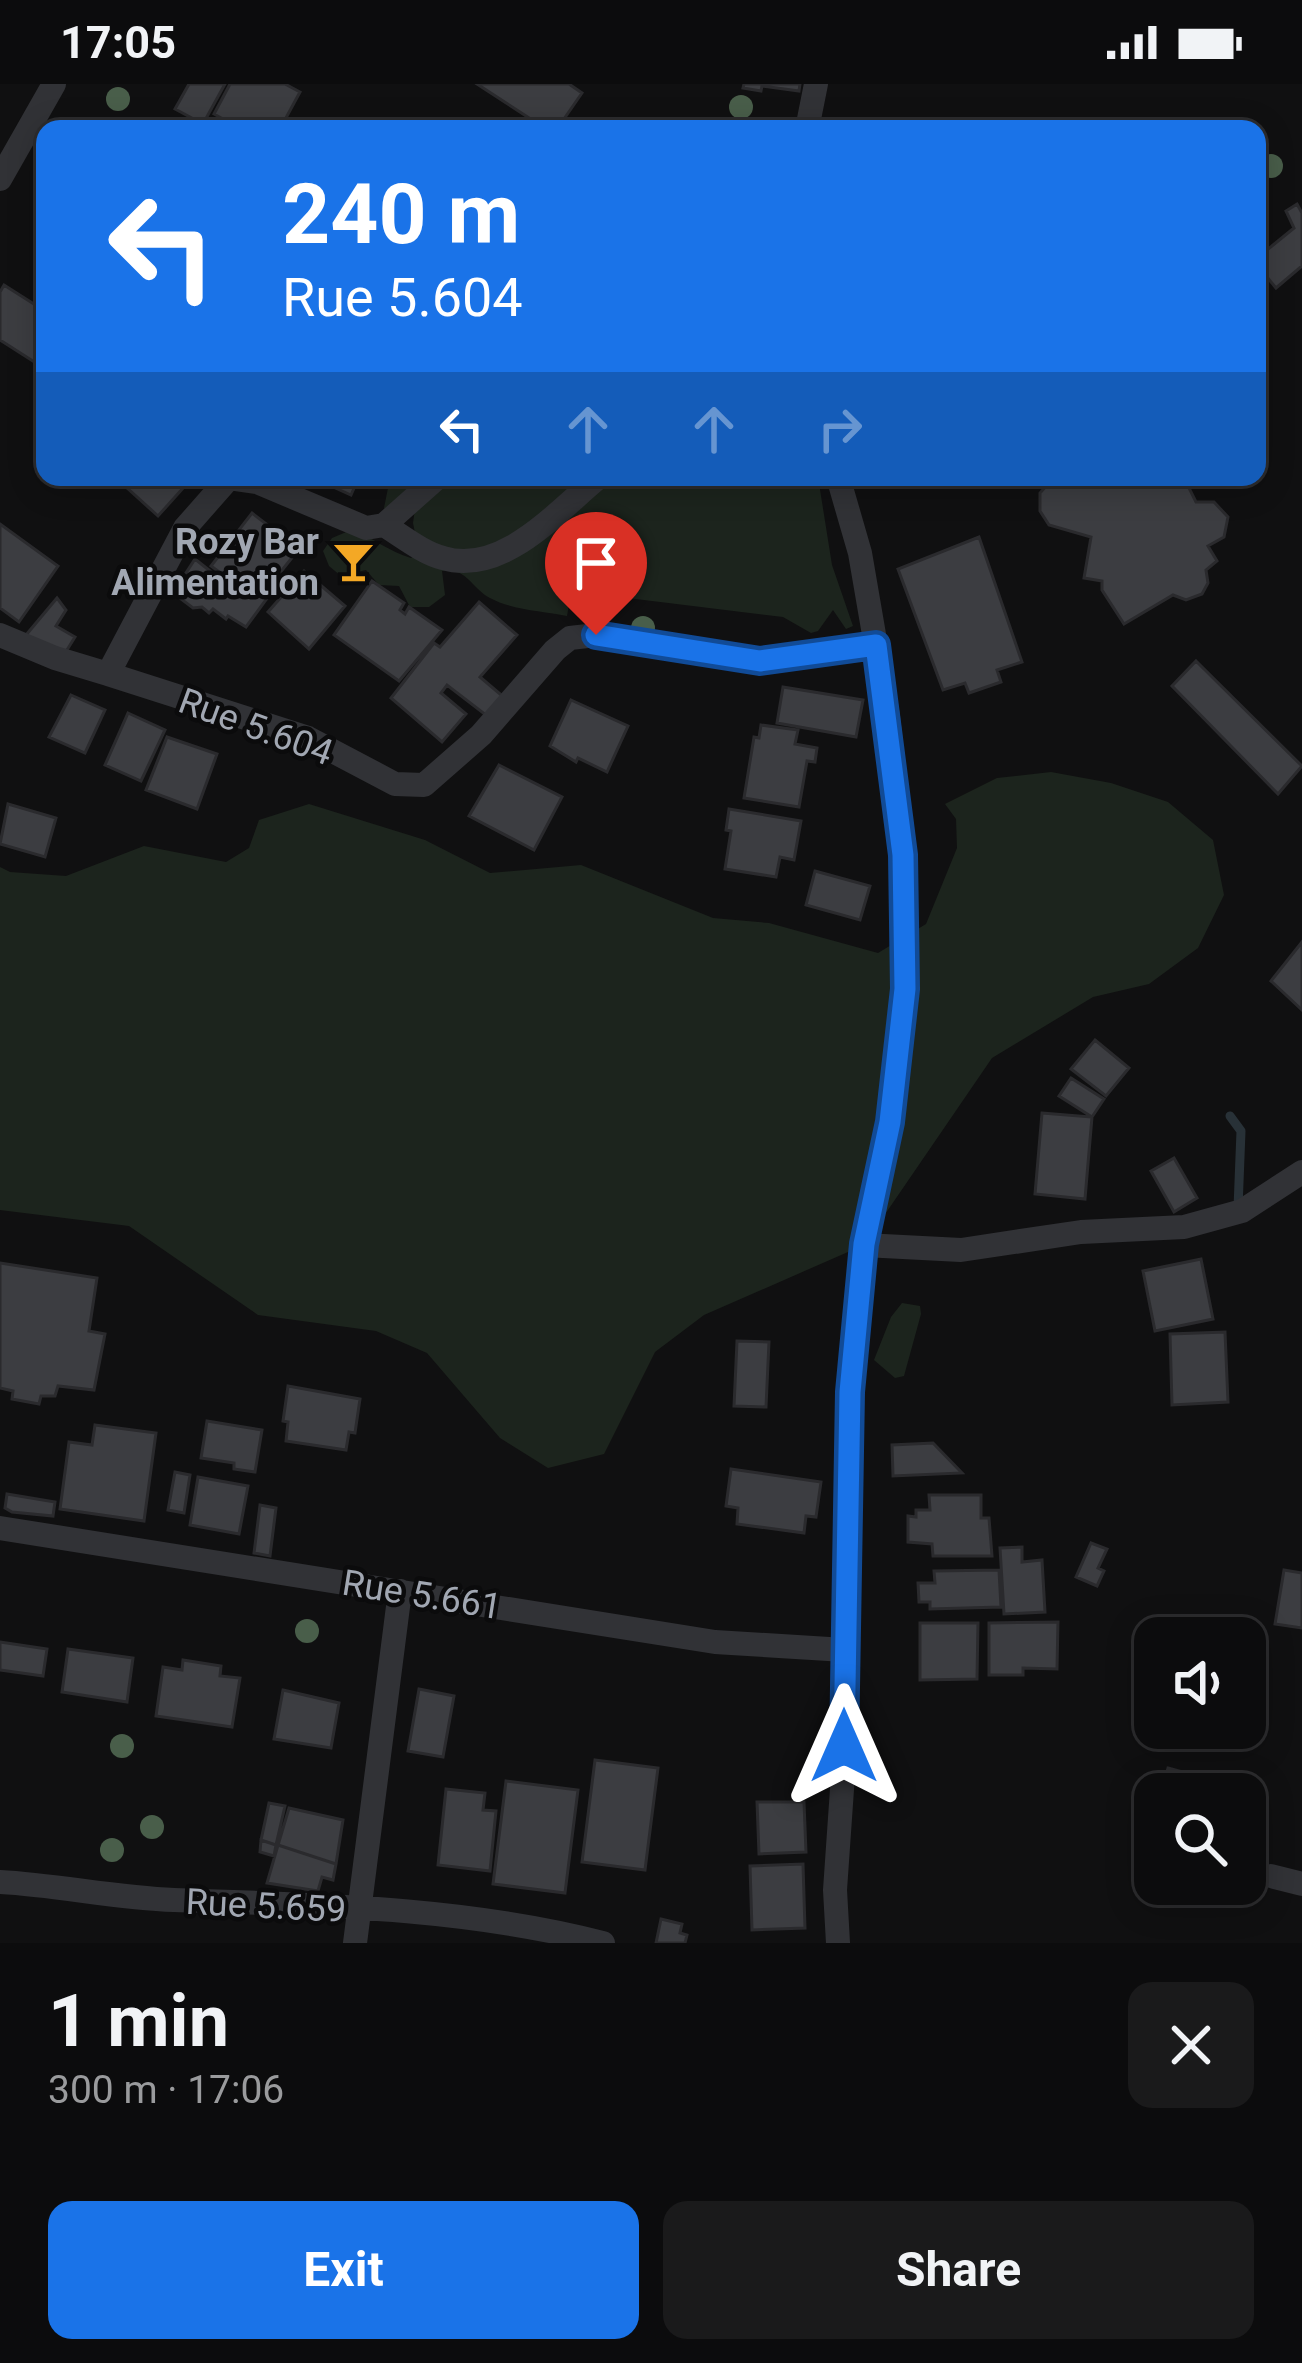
<!DOCTYPE html>
<meta charset="utf-8">
<style>
body{margin:0;font-family:Roboto,sans-serif;background:#1a1a1b;color:#f1f3f6;height:100vh;display:flex;flex-direction:column;font-size:45px;white-space:nowrap}
*{box-sizing:border-box;margin:0}
p{font-size:39px;color:#9a9b9d}
.icon{flex:none;width:66px;height:66px;fill:none;stroke:currentColor;stroke-width:2;stroke-linecap:round;stroke-linejoin:round}
.map{position:relative;height:1859px;overflow:hidden}
.drawer{display:flex;flex-direction:column;background:#0c0c0d;flex:1}
.drawer>*{flex:none}
.top-card{position:absolute;left:36px;top:36px;width:1230px;height:366px;border-radius:24px;box-shadow:0 6px 30px #0003,0 0 0 3px #2c2c2e;background:#1a73e8;color:#fff;overflow:hidden}
.fabs{position:absolute;left:1134px;top:1533px;display:grid;gap:24px}
.fabs a{display:grid;place-items:center;width:132px;height:132px;border-radius:24px;background:#0c0c0d;box-shadow:0 6px 30px #0003,0 0 0 3px #2c2c2e;font-size:60px}
.pin{position:absolute;display:grid;place-items:center;width:102px;height:102px;color:#fff;margin:-123px -51px;border-radius:50% 50% 50% 0;rotate:-45deg;box-shadow:0 0 12px #0007}
.pin .icon{rotate:45deg}
.me{position:absolute;width:132px;margin:-66px;rotate:0deg;stroke-linejoin:round;filter:drop-shadow(0 0 9px #0008)}
.turn{display:flex;align-items:center;gap:42px;height:252px;padding:0 48px;font-size:54px}
.turn .icon{width:156px;height:156px;stroke-width:2.5}
.turn b{display:block;font-size:84px;line-height:102px}
.lanes{display:flex;align-items:center;height:114px;padding:0 48px;background:#0003;justify-content:center;gap:60px;direction:ltr}
.lanes .off{opacity:.35}
.round{display:grid;place-items:center;flex:none;width:126px;height:126px;border-radius:24px;background:#1a1a1b}
.head{display:flex;align-items:center;justify-content:space-between;height:204px;padding:0 48px}
h1{font-size:72px;font-weight:700;line-height:90px}
.cta{display:flex;gap:24px;margin-top:auto;padding:24px 48px}
.cta a{flex:1;height:138px;border-radius:24px;background:#1a73e8;color:#fff;font-size:48px;font-weight:700;line-height:138px;text-align:center}
.cta a+a{background:#1a1a1b;color:#f1f3f6}
.status{display:flex;justify-content:space-between;align-items:center;height:84px;padding:0 60px;background:#0c0c0d;direction:ltr}
.status svg{height:33px;fill:currentColor}
.map>svg:first-child{display:block}
.green{fill:#1c241d}
.lines{fill:none;stroke-linecap:round;stroke-linejoin:round}
.stream{stroke:#283137;stroke-width:9}
.building{fill:#3c3d41;stroke:#2a2a2d;stroke-width:3}
.minor{stroke:#313236;stroke-width:24}
.tree{fill:#495e4a}
.route-casing{stroke:#114b97;stroke-width:30}
.route{stroke:#1a73e8;stroke-width:21}
.labels{text-anchor:middle;stroke-width:9;stroke-linejoin:round;paint-order:stroke}
.poi-label{font-size:36px;font-weight:bold;fill:#a1a7b2;stroke:#0b0b0c;text-anchor:end}
.street-label{font-size:36px;fill:#a1a7b2;stroke:#0b0b0c}
</style>
<div class="status"><b>17:05</b><svg viewBox="0 0 49 12"><path d="M0 12V9h3v3zM5 12V6h3v6zM10 12V3h3v9zM15 12V0h3v12zM26 1h20v11H26zM47 4h2v5h-2z"/></svg></div>
<div class="map">
<svg width="1302" height="1859" viewBox="0 0 1302 1859">
<rect width="100%" height="100%" fill="#101011"/>
<path class="green" d="M403 393H818L832 481 853 542 846 545 833 526 818 547 811 549 783 533 587 509 570 515 567 532C543 527 512 526 490 514 471 504 467 483 442 487L445 511 429 523H410L399 502 379 501 366 486 341 492 329 482 323 467 332 454 351 446C373 453 389 468 411 474L419 468 413 439 415 425 387 428 384 424 388 404Z
M1051 688 1111 699 1168 718 1213 756 1224 811 1198 864 1149 900 1093 913 992 974 864 1161 704 1231 655 1268 604 1370 548 1384 500 1354 427 1269 376 1247 258 1231 129 1142 0 1126V783L10 788 66 792 144 762 226 778 249 764 259 736 309 720 425 756 490 789 581 781 713 834 769 839 878 869 926 840 957 764 956 735 945 720 997 694Z
M902 1219 920 1222 921 1230 904 1292 895 1294 874 1276 891 1233Z"/>
<g class="lines">
<path class="stream" d="M1230 1032 1241 1047 1238 1124"/>
</g>
<path class="building" d="M189 0H225L203 40 175 25Z
M230 0H285L300 8 280 45H254L247 41 241 45 214 30Z
M477 0H569L582 9 557 45H546Z
M744 0H800L799 7 762 2 761 7 743 4Z
M1297 120 1302 129V182L1276 204 1257 181V174L1294 144 1286 127Z
M4 201 45 227V271L39 281 0 256V208Z
M115 393H193L158 432Z
M311 393H359L351 411Z
M1054 393H1188V402L1196 418H1214L1228 433 1224 453 1208 462 1217 477 1206 486 1208 499 1202 510 1186 516 1173 511 1124 540 1102 506V497L1084 494 1091 453 1049 441 1040 427V409Z
M252 429 299 465 267 505 271 509 246 543 228 532 226 535 213 525 209 529 202 523 193 524 173 509 195 475 219 494 222 490 211 482Z
M0 440 58 482 19 538 0 524Z
M979 453 1022 578 997 586 1001 598 969 609 965 599 943 606 898 485Z
M304 487 345 522 309 565 268 528Z
M372 497 404 519 400 526 405 530 409 523 442 546 399 597 334 551Z
M57 514 66 526 56 542 75 553 62 574 26 551Z
M479 518 517 551 480 593 506 615 491 635 447 601 441 609 466 630 442 658 391 614 434 559 440 563Z
M1196 577 1302 682 1278 710 1172 602Z
M783 603 863 616 856 653 777 639Z
M71 611 105 626 85 669 49 653Z
M571 616 628 642 607 688 578 674 576 678 550 662Z
M128 629 165 646 141 697 105 681Z
M761 641 798 646 795 660 817 664 815 678 807 677 799 723 744 714 754 653 759 654Z
M167 653 217 670 197 725 146 706Z
M499 681 562 713 534 766 469 732Z
M8 720 56 734 45 773 0 760Z
M729 725 801 737 794 776 780 773 776 793 725 785 731 747 726 746Z
M815 787 870 802 860 836 806 821Z
M1302 858V926L1271 897Z
M1095 956 1129 984 1106 1012 1071 985Z
M1071 994 1104 1015 1092 1033 1059 1012Z
M1042 1029 1092 1033 1085 1115 1035 1110Z
M1174 1074 1197 1114 1174 1128 1151 1087Z
M1201 1175 1213 1235 1155 1247 1143 1187Z
M0 1179 97 1194 89 1247 105 1250 94 1306 58 1302 55 1312H41L39 1320 12 1315 13 1307 0 1304Z
M1225 1248 1228 1318 1172 1321 1170 1250Z
M737 1257 769 1258 766 1323 734 1322Z
M288 1302 360 1315 355 1349 349 1348 346 1366 286 1357 288 1338 283 1337Z
M207 1337 262 1346 255 1388 234 1385V1379L201 1374Z
M95 1341 156 1349 144 1437 60 1425 69 1358 92 1361Z
M933 1359 962 1389 893 1392 892 1361Z
M731 1385 821 1398 816 1433 806 1432 804 1449 737 1440 738 1424 726 1422Z
M175 1388 190 1391 184 1429 168 1426Z
M198 1393 248 1402 239 1450 190 1441Z
M7 1410 55 1418 53 1432 12 1428 5 1424Z
M929 1411H981V1434H989L992 1472H933L932 1460 908 1458V1432L916 1433V1426H930Z
M260 1421 276 1424 270 1472 254 1469Z
M1091 1459 1107 1465 1098 1484 1104 1487 1097 1502 1076 1493Z
M1022 1463V1478L1042 1476 1045 1528 1004 1530 1000 1464Z
M999 1486 1001 1523 930 1525V1518H919L918 1499H935L934 1487Z
M1284 1486 1302 1489V1544L1275 1540Z
M1058 1538 1057 1585 1023 1584V1591H989V1539Z
M920 1539H978L977 1595 920 1596Z
M0 1558 47 1565 43 1592 0 1586Z
M68 1565 133 1574 127 1618 62 1608Z
M183 1576 221 1582 220 1592 240 1594 232 1643 156 1632 163 1583 182 1586Z
M419 1605 454 1612 443 1673 408 1667Z
M283 1606 339 1619 331 1664 274 1655Z
M595 1676 658 1684 645 1786 582 1778Z
M1168 1684 1222 1699 1219 1710H1161Z
M506 1697 578 1706 565 1809 493 1800Z
M446 1705 485 1709 483 1726 496 1727 490 1787 438 1781Z
M757 1718H804L806 1768 759 1770Z
M269 1719 285 1722 276 1761 261 1756Z
M289 1724 343 1736 336 1780 278 1761Z
M261 1756 276 1761 274 1772 260 1768Z
M278 1761 336 1780 333 1796 322 1793 318 1807 267 1799Z
M803 1780 805 1844 752 1846 750 1782Z
M661 1835 682 1840 680 1849 687 1851 685 1859H656Z"/>
<g class="lines">
<path class="minor" d="M807 45 816 0
M0 95 54 0
M438 393 384 441 366 444 257 398 229 394 185 444 108 590 308 654 395 700 424 701 481 651 555 566 570 554 596 551 760 577 876 561
M838 393 860 469 888 632 903 771 905 906 889 1038 864 1161 850 1308 845 1662 835 1806 838 1859
M384 441C402 452 423 469 443 474 503 492 557 427 599 393
M0 551 55 574 108 590
M864 1161 961 1166 1081 1148 1184 1143 1242 1127 1302 1088
M0 1444 715 1558 845 1566
M1271 1792 1302 1800
M0 1798C58 1801 115 1814 174 1816 317 1821 463 1823 603 1859
M355 1859 400 1507"/>
</g>
<g class="tree">
<circle cx="118" cy="15" r="12"/>
<circle cx="741" cy="23" r="12"/>
<circle cx="1271" cy="82" r="12"/>
<circle cx="643" cy="544" r="12"/>
<circle cx="307" cy="1547" r="12"/>
<circle cx="122" cy="1662" r="12"/>
<circle cx="152" cy="1743" r="12"/>
<circle cx="112" cy="1766" r="12"/>
</g>
<g class="lines">
<defs>
<path id="route" d="M596 551 760 577 876 561 903 771 905 905 890 1038 864 1160 850 1308 844 1662"/>
</defs>
<use href="#route" class="route-casing"/>
<use href="#route" class="route"/>
</g>
<defs>
<symbol id="bar-bare" viewBox="-9 -9 18 18"><path d="M-6-5H6L.8 .8V4.5H3.5V6h-7V4.5H-.8V.8Z" fill="#f4a825" stroke="#0b0b0c" stroke-width="2.5" paint-order="stroke"/></symbol>
</defs>
<g fill-rule="evenodd">
<use href="#bar-bare" x="324" y="448" width="59" height="59"/>
</g>
<g class="labels">
<g class="poi-label">
<text x="319" y="470">Rozy Bar<tspan x="319" dy="41">Alimentation</tspan></text>
</g>
<g class="street-label">
<text transform="translate(256 642) rotate(20)" y="13">Rue 5.604</text>
<text transform="translate(422 1510) rotate(9)" y="13">Rue 5.661</text>
<text transform="translate(266 1821) rotate(3)" y="13">Rue 5.659</text>
</g>
</g>
</svg>
<div class="fabs">
<a><svg class="icon" aria-label="sound" viewBox="0 0 24 24"><path d="M4 9h4l5-4v14l-5-4H4zM17 9q2 3 0 6"/></svg></a>
<a><svg class="icon" aria-label="search" viewBox="0 0 24 24"><circle cx="10" cy="10" r="6"/><path d="M15 15l6 6"/></svg></a>
</div>
<div class="pin" style="left:596px;top:551px;background:#d93025"><svg class="icon" aria-label="arrive" viewBox="0 0 24 24"><path d="M6 21V4h12l-3 4 3 4H6"/></svg></div>
<svg class="me" style="left:844px;top:1662px" viewBox="-20 -20 40 40"><path d="M0-17L14 15 0 8-14 15z" fill="#1a73e8" stroke="#fff" stroke-width="4"/></svg>
<div class="top-card">
<div class="turn"><svg class="icon" aria-label="left" viewBox="0 0 24 24"><path d="M17 20v-9H6M10 6l-5 5 5 5"/></svg><div><b>240 m</b>Rue 5.604</div></div>
<div class="lanes"><svg class="icon" aria-label="left" viewBox="0 0 24 24"><path d="M17 20v-9H6M10 6l-5 5 5 5"/></svg><svg class="icon off" aria-label="ahead" viewBox="0 0 24 24"><path d="M12 20V5M6 11l6-6 6 6"/></svg><svg class="icon off" aria-label="ahead" viewBox="0 0 24 24"><path d="M12 20V5M6 11l6-6 6 6"/></svg><svg class="icon off" aria-label="right" viewBox="0 0 24 24"><path d="M7 20v-9h11M14 6l5 5-5 5"/></svg></div>
</div>
</div>
<section class="drawer">
<div class="head"><div><h1>1 min</h1><p>300 m · 17:06</p></div><a class="round"><svg class="icon" aria-label="close" viewBox="0 0 24 24"><path d="M6 6l12 12M18 6L6 18"/></svg></a></div>
<div class="cta"><a>Exit</a><a>Share</a></div>
</section>
